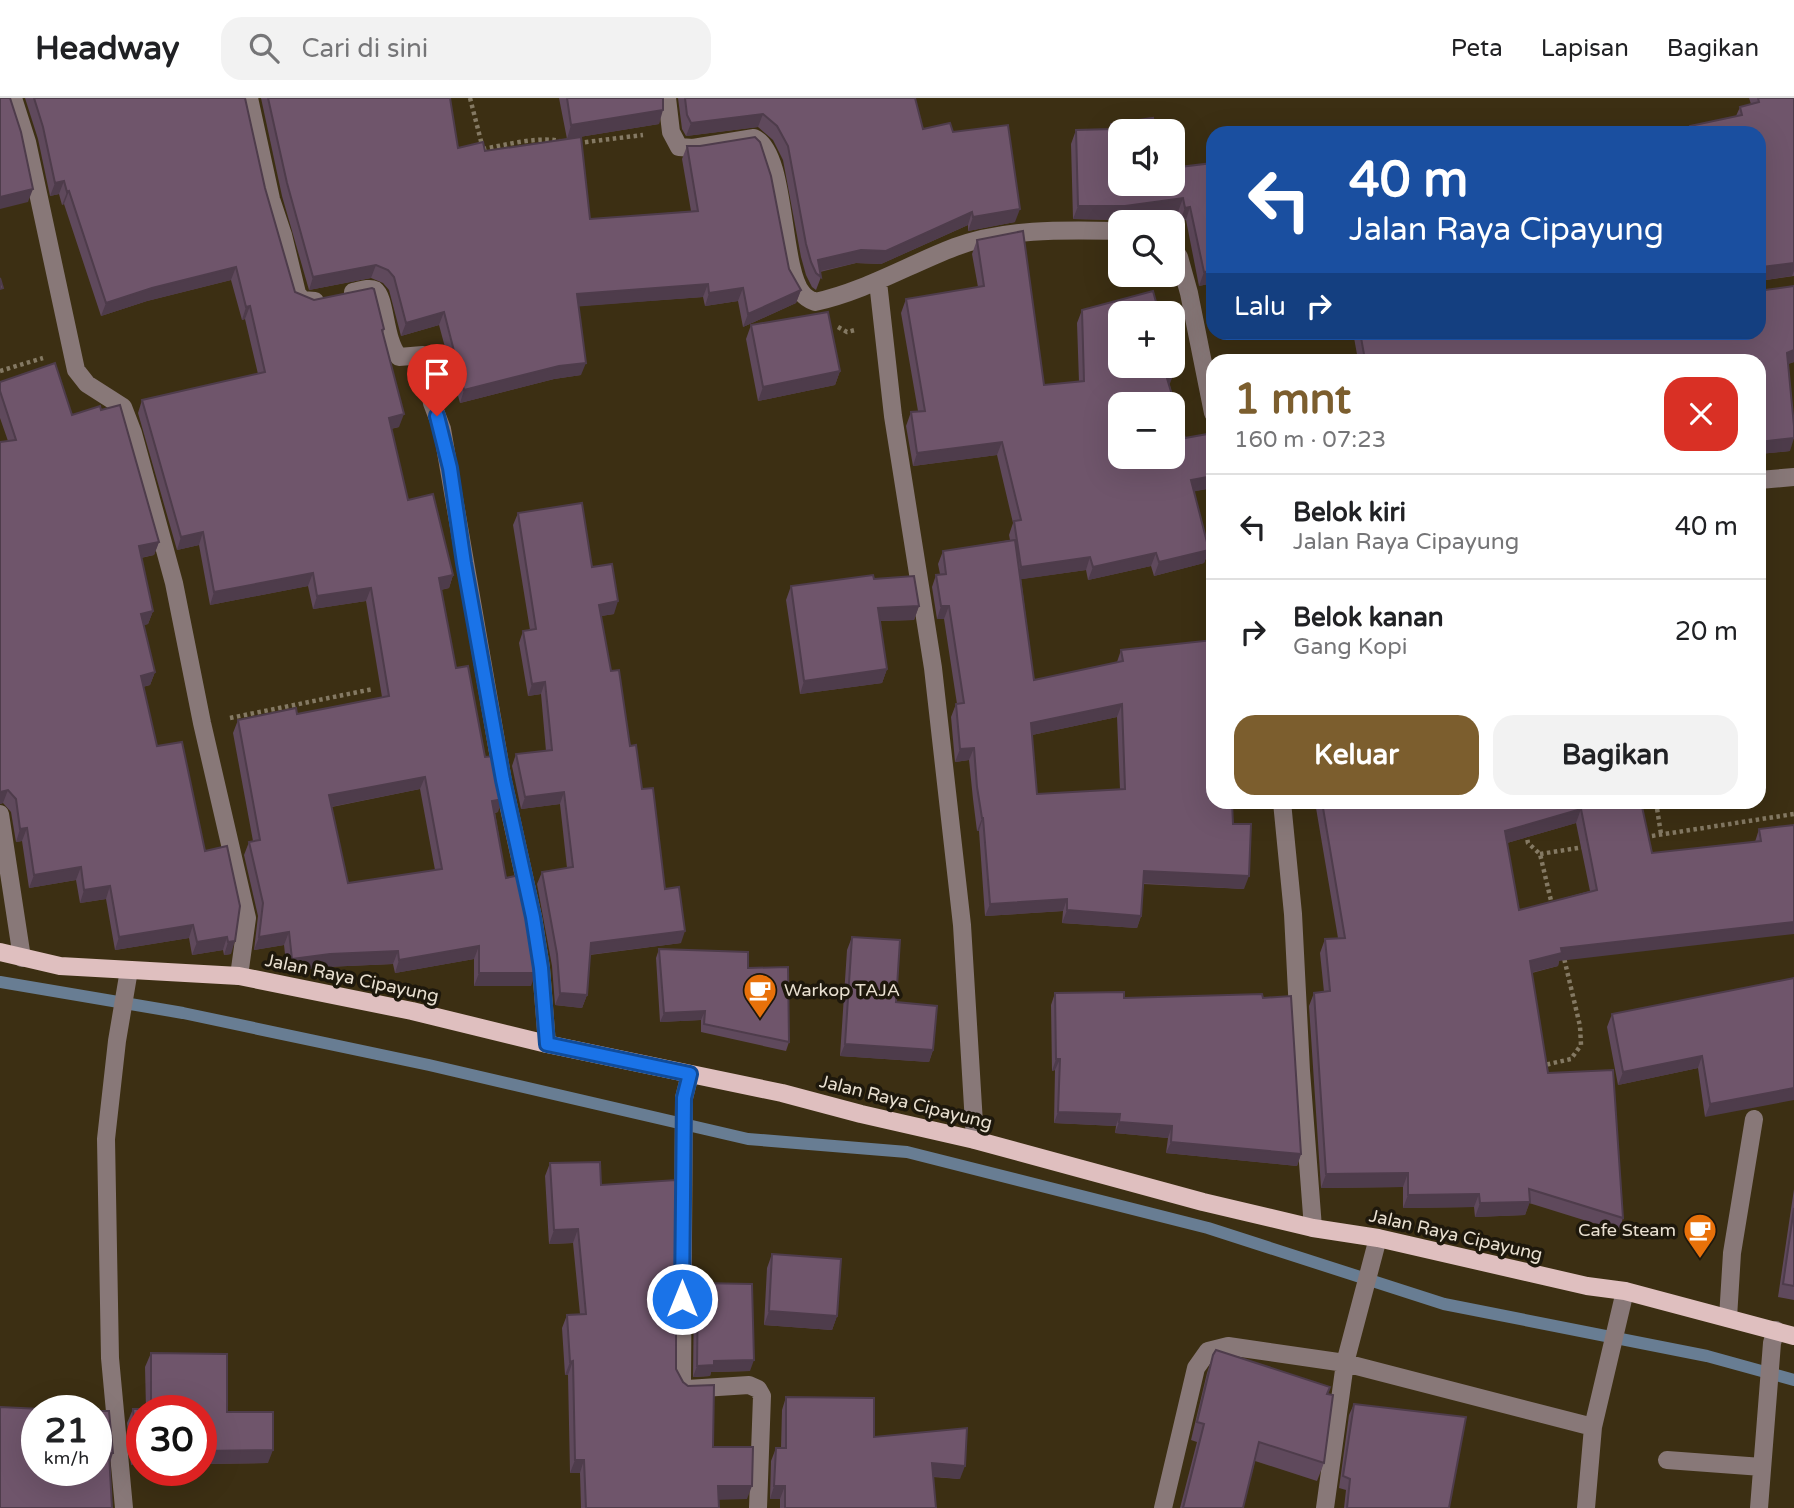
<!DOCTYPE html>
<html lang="id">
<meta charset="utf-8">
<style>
body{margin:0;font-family:"Varela Round",sans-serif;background:#f2f2f2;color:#202124;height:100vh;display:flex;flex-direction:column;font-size:26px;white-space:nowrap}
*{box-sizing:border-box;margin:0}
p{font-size:23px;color:#757577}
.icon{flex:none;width:38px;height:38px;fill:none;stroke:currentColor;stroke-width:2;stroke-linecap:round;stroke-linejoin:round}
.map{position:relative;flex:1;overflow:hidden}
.drawer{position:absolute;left:1206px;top:256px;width:560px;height:455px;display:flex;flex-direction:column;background:#fff;border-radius:21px;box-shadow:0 7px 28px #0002}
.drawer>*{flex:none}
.guide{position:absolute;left:1206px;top:28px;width:560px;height:214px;border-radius:21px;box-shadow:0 7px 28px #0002;background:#1a4fa0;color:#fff;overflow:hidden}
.controls{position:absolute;left:1108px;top:21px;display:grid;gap:14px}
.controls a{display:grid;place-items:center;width:77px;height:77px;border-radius:14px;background:#fff;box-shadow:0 7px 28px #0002;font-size:35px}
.speed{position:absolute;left:21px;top:1297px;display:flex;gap:14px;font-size:35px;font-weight:700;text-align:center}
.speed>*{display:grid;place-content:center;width:91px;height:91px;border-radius:50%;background:#fff;box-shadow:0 7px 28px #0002;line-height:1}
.speed small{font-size:18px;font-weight:400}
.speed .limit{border:10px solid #d22;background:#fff;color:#111}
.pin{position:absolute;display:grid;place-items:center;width:60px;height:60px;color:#fff;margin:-72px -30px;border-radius:50% 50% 50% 0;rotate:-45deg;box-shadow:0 0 7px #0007}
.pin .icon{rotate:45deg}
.me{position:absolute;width:77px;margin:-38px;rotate:0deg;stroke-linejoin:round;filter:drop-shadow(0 0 5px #0008)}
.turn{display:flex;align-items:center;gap:24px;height:147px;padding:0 28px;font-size:32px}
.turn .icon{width:91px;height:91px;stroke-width:2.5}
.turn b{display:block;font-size:49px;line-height:60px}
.then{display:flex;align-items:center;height:66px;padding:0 28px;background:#0003;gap:14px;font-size:26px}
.round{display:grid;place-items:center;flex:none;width:74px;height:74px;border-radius:21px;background:#f2f2f2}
.summary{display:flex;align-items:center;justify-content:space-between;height:119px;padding:0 28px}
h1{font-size:42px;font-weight:700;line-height:52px;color:#7c5e2e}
.cta{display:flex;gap:14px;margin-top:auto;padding:14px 28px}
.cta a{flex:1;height:80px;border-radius:21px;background:#7c5e2e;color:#fff;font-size:28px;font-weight:700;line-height:80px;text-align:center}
.cta a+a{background:#f2f2f2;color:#202124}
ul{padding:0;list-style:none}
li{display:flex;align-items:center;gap:21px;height:105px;padding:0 28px;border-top:2px solid #e0e0e0}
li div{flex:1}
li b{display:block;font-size:26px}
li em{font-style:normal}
header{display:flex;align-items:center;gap:42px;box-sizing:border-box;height:98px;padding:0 35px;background:#fff;border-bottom:2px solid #e0e0e0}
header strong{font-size:33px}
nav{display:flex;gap:38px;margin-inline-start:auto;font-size:24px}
.search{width:490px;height:63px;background:#f2f2f2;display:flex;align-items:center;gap:18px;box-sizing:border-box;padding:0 24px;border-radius:21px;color:#757577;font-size:26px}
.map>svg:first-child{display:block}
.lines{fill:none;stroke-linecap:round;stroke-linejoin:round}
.stream{stroke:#687d93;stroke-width:12}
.path{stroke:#847963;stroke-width:4.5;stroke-dasharray:3.5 3.5;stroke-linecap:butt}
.minor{stroke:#887878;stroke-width:18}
.major{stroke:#dfbfbf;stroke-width:18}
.wall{fill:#5f495c;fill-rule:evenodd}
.shaded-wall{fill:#4e3c4b}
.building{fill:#6f556b;stroke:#4e3c4b;stroke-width:2;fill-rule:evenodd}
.route-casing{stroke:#114b97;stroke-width:18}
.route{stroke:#1a73e8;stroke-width:12}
.labels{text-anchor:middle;stroke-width:7;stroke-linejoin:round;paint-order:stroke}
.street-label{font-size:18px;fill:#e9e0d1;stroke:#1e180c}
.poi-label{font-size:18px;fill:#e9e0d1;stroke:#1e180c;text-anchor:start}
</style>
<header>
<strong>Headway</strong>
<div class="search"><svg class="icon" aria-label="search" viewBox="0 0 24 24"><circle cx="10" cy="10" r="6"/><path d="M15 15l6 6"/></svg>Cari di sini</div>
<nav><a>Peta</a><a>Lapisan</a><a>Bagikan</a></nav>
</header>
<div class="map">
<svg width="1794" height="1410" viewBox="0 0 1794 1410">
<rect width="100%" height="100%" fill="#3c2f13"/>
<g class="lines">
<path class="stream" d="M0 884 183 915 429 967 748 1041 907 1054 1208 1130 1444 1206 1707 1258 1794 1282"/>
<path class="path" d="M470 0 482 47
M578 45 643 37
M483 51C505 47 543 37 563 44
M838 229 847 234 855 232
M0 273 43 260
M230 620 373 591
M1656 704 1661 736
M1526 735 1528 745 1540 756 1552 807
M1645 739 1794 716
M1540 756 1584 749
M1540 968 1571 961 1581 947 1580 928 1564 860"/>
<path class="minor" d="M13 0 27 44 76 272 87 286 123 309 133 335 174 485 202 625 247 820 239 878
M249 0 271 101 283 137 297 195 302 202 315 203
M667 0 671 34 679 49 693 50 754 40C787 54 780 168 802 195 805 199 810 202 815 204 865 193 908 167 955 149 1006 130 1066 132 1120 133
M1172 148 1179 159 1189 195 1213 315
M878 184 893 318 933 570 962 827 975 1042
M353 194C359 193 369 189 375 192 386 200 384 243 399 259L423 257 432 305 442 331 503 683 533 819 541 870 547 946
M1759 382 1794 379
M1282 704 1293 816 1301 973 1313 1130
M0 716 22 860
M690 976 684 1000 682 1284 687 1291 749 1287 758 1291 762 1298 758 1410
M1728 1220 1732 1155 1754 1021
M1667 1362 1762 1369
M124 1410 110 1260 106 1041 117 943 129 872
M1163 1410 1196 1270 1208 1253 1228 1248 1345 1265 1593 1329
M1325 1410 1345 1265 1378 1140
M1586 1410 1593 1329 1625 1193
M1759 1410 1772 1245 1776 1232"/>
<path class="major" d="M0 854 60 868 239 878 412 913 547 946 782 995 861 1016 975 1042 1203 1104 1313 1130 1378 1140 1587 1188 1625 1193 1794 1238"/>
</g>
<path class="wall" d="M25 0H245L265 90 295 194 384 231 383 235 399 329 391 331 408 402 453 477 449 490 441 492 456 570 485 659 498 714 495 715 506 780 531 888H474V861L395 875 393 866 325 869 287 874 284 847 254 852 258 818 244 757 249 744 253 743 233 635 238 622 297 616 382 599 366 503 313 511 308 488 210 507 199 447 177 452 138 315 142 302 258 276 245 221 242 222 231 182 147 203 101 218 64 106 62 107 59 96 50 98 38 41ZM420 691 435 772 348 785 332 709Z
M261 0H450L458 50 485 53 590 121 691 113 682 61 687 48 789 171 801 192 796 205 743 229 738 203 705 208 703 199 578 208 581 277 554 281 460 305 439 227 401 238 389 192 383 185 371 180 309 192 282 98Z
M559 0H663L659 26 567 41Z
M678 0H915L923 31 953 34 1015 124 968 133V127L881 166 856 165 820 174 821 179 816 192 812 189 806 177 801 159 783 62 773 42 758 29 686 38 682 31Z
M1749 0H1794V178L1759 183V35H1687L1690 28 1736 18 1740 9 1751 6Z
M1111 26 1120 86 1213 65V185L1199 188 1186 122 1180 123 1178 114 1120 122 1073 121 1071 46 1076 32H1109Z
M977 142 1044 287 1079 284 1077 225 1082 212 1170 288 1185 340 1213 390 1194 393 1209 452 1204 465 1154 478 1151 468 1088 482 1086 472 1021 481 1034 582 1117 564 1121 552 1233 726 1244 791 1143 786 1141 818 1137 830 1062 825 1063 813 985 818 979 733H977L973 701 969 662 955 664 951 619 956 606H957L944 521H937L932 489 936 477 940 476 938 466 943 453 1010 442 1009 437 1013 425 997 357 913 368 906 328 911 314 918 313 901 215 906 201 978 189 972 156ZM1117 619 1120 691 1037 696 1032 637Z
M1794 188V264L1788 266 1790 353 1759 356V262H1358L1353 234H1759L1765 192Z
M751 227 840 273 835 287 758 303 746 241Z
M0 284 72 317 159 444 154 457 141 460 153 513 148 526 144 527 155 574 150 587 143 589 157 648 205 753 227 748 231 856 224 857 223 852 192 857 189 840 115 852 106 801 80 805 76 782 29 790 22 743 16 744 11 714 3 705 0 706V344L8 343 0 320Z
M518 415 592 469 614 516 601 518 611 573 642 691 665 791 681 845 590 857 587 897 582 910 555 907 552 868 537 786 542 774 567 770 560 706 521 711 512 668 516 656 546 653 541 596 528 598 519 545 523 533 530 532 513 427Z
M874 481 919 508 914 522 880 523 887 571 882 585 800 596 786 502 791 488Z
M1315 704H1641L1652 755 1755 744 1759 731 1794 727 1559 863 1558 868 1532 875 1548 975 1623 1120 1619 1133 1529 1105 1525 1117 1475 1119 1474 1109 1403 1110V1089L1321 1090 1309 908 1314 895 1324 894 1320 855 1325 841 1338 840ZM1576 725 1590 793 1519 812 1507 745Z
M852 839 896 904 933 952 929 964 840 958 847 852Z
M659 851 748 870 789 944 786 953 701 934V922L660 924 656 860Z
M1794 880 1705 1019 1698 970 1618 987 1607 929 1612 916Z
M1055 895 1124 900H1263L1301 1056 1297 1068 1166 1055 1168 1040 1115 1035 1116 1028 1054 1025 1055 972 1052 973 1051 907Z
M550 1065 601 1087 676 1271 713 1349 747 1401H719V1410H581L580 1375H570L568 1277H565L562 1230 567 1217 580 1216 573 1145 549 1146 545 1078Z
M1794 1091V1202L1778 1199Z
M772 1156 837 1218 832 1232 764 1227 767 1170Z
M698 1185 750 1273 711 1274 710 1278 693 1279 694 1196Z
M151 1255 268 1365 131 1367 127 1325 133 1311H146L145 1269Z
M1213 1257 1327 1296 1324 1365 1317 1383 1255 1363 1243 1410H1180L1197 1344 1191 1342 1207 1275Z
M786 1299 874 1339 960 1381 933 1379 936 1410H780V1401H770L771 1363 776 1350H781L782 1312Z
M1354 1306 1449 1410H1344L1346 1392 1339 1390 1349 1317Z"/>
<path class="shaded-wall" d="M663 12 659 26 567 41 571 27Z
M763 16 758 29 686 38 691 25Z
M64 83 59 96 50 98 55 85Z
M33 91 28 104 0 111V99Z
M69 93 64 106 62 107 67 94Z
M1183 100 1178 114 1120 122 1073 121 1078 108Z
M1190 109 1186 122 1180 123 1185 110Z
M1020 111 1015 124 968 133 973 119Z
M972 114 968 127 881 166 856 165 816 174 818 162Z
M1794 165V173L1792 178 1759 183V172L1762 169Z
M376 167 371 180 309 192 313 179Z
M236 169 231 182 147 203 101 218 106 205 152 190Z
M1213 173V185L1199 188 1204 174Z
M708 186 703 199 572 209 577 196Z
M743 190 738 203 705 208 709 195Z
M801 192 796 205 743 229 748 216Z
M250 208 245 221 242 222 246 209Z
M444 214 439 227 401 238 406 225Z
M1794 252V264L1782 268 1787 255Z
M586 265 581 277 554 281 460 305 464 292 559 268Z
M840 273 835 287 758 303 763 289Z
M1174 275 1169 288 1166 277Z
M404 316 399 329 384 332 389 320Z
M1794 340 1790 353 1759 356V344Z
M1002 344 997 357 913 368 917 355Z
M1213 378V390L1186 395 1191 382Z
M203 434 199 447 177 452 181 439Z
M159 444 154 457 134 461 139 448Z
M1209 452 1204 465 1154 478 1159 464Z
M1156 455 1151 468 1088 482 1093 469Z
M1090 459 1086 472 1016 482 1021 469Z
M313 475 308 488 210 507 214 494Z
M453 477 449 490 434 493 439 480Z
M371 490 366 503 313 511 317 498Z
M618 503 614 516 595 519 599 507Z
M919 508 914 522 873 523 878 510Z
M941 508H949L944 521H937Z
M153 513 148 526 136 529 141 516Z
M887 571 882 585 800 596 804 583Z
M155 574 150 587 136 590 141 578Z
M545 584 541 596 528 598 532 586Z
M1122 606 1117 619 1027 638 1031 625Z
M974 650 969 662 955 664 960 651Z
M425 679 420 691 325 710 329 697Z
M8 692 3 705 0 706V694Z
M564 694 560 706 521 711 525 699Z
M503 701 498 714 488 716 492 703Z
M1581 711 1576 725 1500 747 1505 733Z
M982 720H983L979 733H977Z
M27 730 22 743 16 744 20 731Z
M81 769 76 782 29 790 34 777Z
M1144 773 1249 778 1244 791 1140 785Z
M110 788 106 801 80 805 84 792Z
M1067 801 1063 813 985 818 990 806Z
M1067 812 1141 818 1137 830 1062 825Z
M1794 824V836L1559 863 1558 868 1525 876 1530 863 1561 850Z
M193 827 189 840 115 852 119 839Z
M685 833 681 845 587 857 591 845Z
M289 834 284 847 254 852 259 839Z
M227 839 223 852 192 857 197 844Z
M235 843 231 856 224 857 228 844Z
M479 848 474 861 395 875 399 862Z
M398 853 393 866 325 869 287 874 292 861 330 856Z
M479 875H536L531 888H474Z
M560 895 587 897 582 910 555 907Z
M705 913 701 922 660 924 664 915Z
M845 946 933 952 929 964 840 958Z
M1702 958 1698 970 1618 987 1623 974Z
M1056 961H1060L1055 972 1052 973Z
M1794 990V1002L1705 1019 1710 1006Z
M1058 1014 1120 1016 1116 1028 1054 1025Z
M1119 1024 1172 1028 1168 1040 1115 1035Z
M1171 1044 1301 1056 1297 1068 1166 1055Z
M1408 1075 1403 1089 1321 1090 1326 1076Z
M1479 1096 1474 1109 1403 1110 1408 1097Z
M1530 1104 1525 1117 1475 1119 1480 1105Z
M578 1131 573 1145 549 1146 554 1132Z
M769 1213 837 1218 832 1232 764 1227Z
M754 1262 750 1273 711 1274 710 1278 693 1279 697 1268 714 1263Z
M573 1263 568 1277H565L570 1264Z
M273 1352 268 1365 201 1366V1353Z
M137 1354H142V1367H131Z
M109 1355H113L109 1368Z
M575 1362H584L580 1375H570Z
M932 1365 965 1368 960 1381 927 1378Z
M718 1388H752L747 1401 713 1402Z
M774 1388H785L780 1401H770Z"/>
<path class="building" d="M0 0H10L21 34 33 91 0 99Z
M34 0H245L265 90 295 194 314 202 372 190 374 191 384 231 382 232 404 316 389 320 408 402 433 396 453 477 439 480 456 570 468 568 485 659 494 658 503 701 492 703 506 780 520 777 536 875H479V848L399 862 398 853 330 856 292 861 289 834 259 839 263 805 249 744 260 742 238 622 296 610 297 616 389 598 371 490 317 498 313 475 214 494 203 434 181 439 142 302 265 274 250 208 246 209 236 169 152 190 106 205 69 93 67 94 64 83 55 85 43 29ZM425 679 442 771 348 785 329 697Z
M268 0H450L458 50 483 44 485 53 581 39 590 121 698 113 687 48H700L755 39 760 44 771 78 789 171 801 192 748 216 743 190 709 195 708 186 577 196 586 265 559 268 464 292 444 214 406 225 394 179 388 172 376 167 313 179 287 85Z
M567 0H663V12L571 27Z
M685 0H915L923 31 950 25 953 34 1008 27 1020 111 973 119 972 114 886 153 861 152 818 162 821 179 816 175 811 164 806 146 788 48 777 28 763 16 691 25 687 17Z
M1758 0H1794V165L1762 169 1759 172V35H1691L1690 28 1742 17 1740 9 1759 4Z
M1153 20 1155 33H1120V86H1172V70L1213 65V173L1204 174 1190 109 1185 110 1183 100 1125 108H1078L1076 32 1112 31 1111 26Z
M1023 133 1044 287 1084 283 1082 212 1153 193 1159 215H1120V268H1172L1174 275 1166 277 1185 340 1213 335V378L1191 382 1209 452 1159 464 1156 455 1093 469 1090 459 1021 469 1014 423 1021 422 1002 344 917 355 911 314 925 313 906 201 984 188 977 142ZM1120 306H1172V359H1120Z
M0 180 3 190 0 191Z
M1794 188V252L1787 255 1794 328V340L1759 344V262H1365L1360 234H1759V189L1765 192Z
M828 214 840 273 763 289 751 227Z
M55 265 72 317 100 308 101 312 120 307 159 444 139 448 153 513 141 516 155 574 141 578 157 648 182 644 205 753 227 748 240 808 235 843 228 844 227 839 197 844 193 827 119 839 110 788 84 792 81 769 34 777 27 730 20 731 16 701 8 692 0 694V344L16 342 0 293V284Z
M582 405 592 469 612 466 618 503 599 507 611 573 619 572 630 648 636 647 642 691 653 690 665 791 679 789 685 833 591 845 587 897 560 895 557 856 542 774 573 769 564 694 525 699 516 656 552 652 545 584 532 586 523 533 536 531 518 415Z
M1015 442 1034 582 1123 563 1121 552 1213 542V704H1232L1233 726H1251L1249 778 1144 773 1141 818 1067 812V801L990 806 983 720H982L977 689 974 650 960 651 956 606 964 605 949 508H941L936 477 946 476 943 453ZM1122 606 1125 691 1037 696 1031 625Z
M873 477 874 481 914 478 919 508 878 510 887 571 804 583 791 488Z
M1322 704H1641L1652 755 1761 743 1759 731 1794 727V824L1561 850 1562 855 1530 863 1548 975 1613 972 1623 1120 1529 1091 1530 1104 1480 1105 1479 1096 1408 1097V1075L1326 1076 1314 895 1330 893 1325 841 1345 840ZM1581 711 1597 792 1519 812 1505 733Z
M852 839 900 842 896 904 937 908 933 952 845 946Z
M659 851 748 854V870L788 869 789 944 704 926 705 913 664 915Z
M1794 880V990L1710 1006 1702 958 1623 974 1612 916Z
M1124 894V900L1262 896 1263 900 1291 898 1301 1056 1171 1044 1172 1028 1119 1024 1120 1016 1058 1014 1060 961H1056L1055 895Z
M600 1064 601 1087 676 1082V1271L683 1284 688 1288 714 1287 713 1349H753L752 1388H718L719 1410H586L584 1362H575L573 1263 570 1264 567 1217 586 1216 578 1131 554 1132 550 1065Z
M1794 1110V1188L1783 1186Z
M772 1156 841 1161 837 1218 769 1213Z
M698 1185 752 1186 754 1262 714 1263V1267L697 1268Z
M1216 1252 1330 1289 1327 1296 1333 1297 1324 1365 1259 1344 1243 1410H1183L1204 1326 1197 1324 1213 1257Z
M151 1255 227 1256V1314H273V1352L201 1353V1312H142V1354H137L133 1311H151Z
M786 1299 874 1300V1339L967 1330 965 1368 932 1365 936 1410H785V1388H774L776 1350H786Z
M1354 1306 1466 1319 1449 1410H1347L1350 1381 1343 1378Z
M0 1309 63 1312H37V1372H96V1313H109L113 1355H109L112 1410H0Z"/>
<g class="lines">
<defs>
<path id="route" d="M437 318 450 370 464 465 503 682 533 819 541 870 547 946 690 976 684 1000 682 1201"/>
</defs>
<use href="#route" class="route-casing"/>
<use href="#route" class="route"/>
</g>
<defs>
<symbol id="cafe-pin" viewBox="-11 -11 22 30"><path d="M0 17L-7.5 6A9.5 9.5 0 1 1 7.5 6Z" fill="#e8710a" stroke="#1e180c"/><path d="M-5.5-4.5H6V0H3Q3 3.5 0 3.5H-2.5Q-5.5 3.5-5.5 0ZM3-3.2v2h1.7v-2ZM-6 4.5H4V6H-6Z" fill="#fff"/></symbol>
</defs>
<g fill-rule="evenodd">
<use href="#cafe-pin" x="741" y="873" width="38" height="52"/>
<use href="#cafe-pin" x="1681" y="1113" width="38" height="52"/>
</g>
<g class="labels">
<g class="street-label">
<text transform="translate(352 880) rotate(12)" y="6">Jalan Raya Cipayung</text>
<text transform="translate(906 1004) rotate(14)" y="6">Jalan Raya Cipayung</text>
<text transform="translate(1456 1137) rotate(13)" y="6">Jalan Raya Cipayung</text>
</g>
<g class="poi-label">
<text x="784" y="898">Warkop TAJA</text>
<text x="1676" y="1138" text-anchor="end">Cafe Steam</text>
</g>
</g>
</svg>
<div class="controls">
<a><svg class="icon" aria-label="sound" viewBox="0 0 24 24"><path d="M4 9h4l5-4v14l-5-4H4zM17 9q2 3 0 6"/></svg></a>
<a><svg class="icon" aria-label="search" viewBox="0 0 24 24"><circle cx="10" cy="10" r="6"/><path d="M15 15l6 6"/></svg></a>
<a>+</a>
<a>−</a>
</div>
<div class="speed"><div>21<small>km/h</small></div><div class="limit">30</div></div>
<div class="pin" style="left:437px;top:318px;background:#d93025"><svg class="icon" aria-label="arrive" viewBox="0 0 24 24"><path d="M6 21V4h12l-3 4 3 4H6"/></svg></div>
<svg class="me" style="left:682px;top:1201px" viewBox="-20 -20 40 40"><circle r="17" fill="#1a73e8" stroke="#fff" stroke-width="3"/><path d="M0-11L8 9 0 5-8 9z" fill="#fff"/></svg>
<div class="guide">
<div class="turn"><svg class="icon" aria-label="left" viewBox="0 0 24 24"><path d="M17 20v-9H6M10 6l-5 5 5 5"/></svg><div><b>40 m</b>Jalan Raya Cipayung</div></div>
<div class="then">Lalu<svg class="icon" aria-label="right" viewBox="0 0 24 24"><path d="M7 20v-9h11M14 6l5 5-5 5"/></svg></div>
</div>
<section class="drawer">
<div class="summary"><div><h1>1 mnt</h1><p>160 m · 07:23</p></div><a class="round" style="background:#d93025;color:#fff"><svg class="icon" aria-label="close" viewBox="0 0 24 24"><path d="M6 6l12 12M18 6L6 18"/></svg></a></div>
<ul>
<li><svg class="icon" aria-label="left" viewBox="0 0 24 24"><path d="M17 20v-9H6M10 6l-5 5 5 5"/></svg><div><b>Belok kiri</b><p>Jalan Raya Cipayung</p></div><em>40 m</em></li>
<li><svg class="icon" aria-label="right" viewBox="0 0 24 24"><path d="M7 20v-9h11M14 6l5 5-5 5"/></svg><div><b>Belok kanan</b><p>Gang Kopi</p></div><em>20 m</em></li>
</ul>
<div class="cta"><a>Keluar</a><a>Bagikan</a></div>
</section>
</div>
